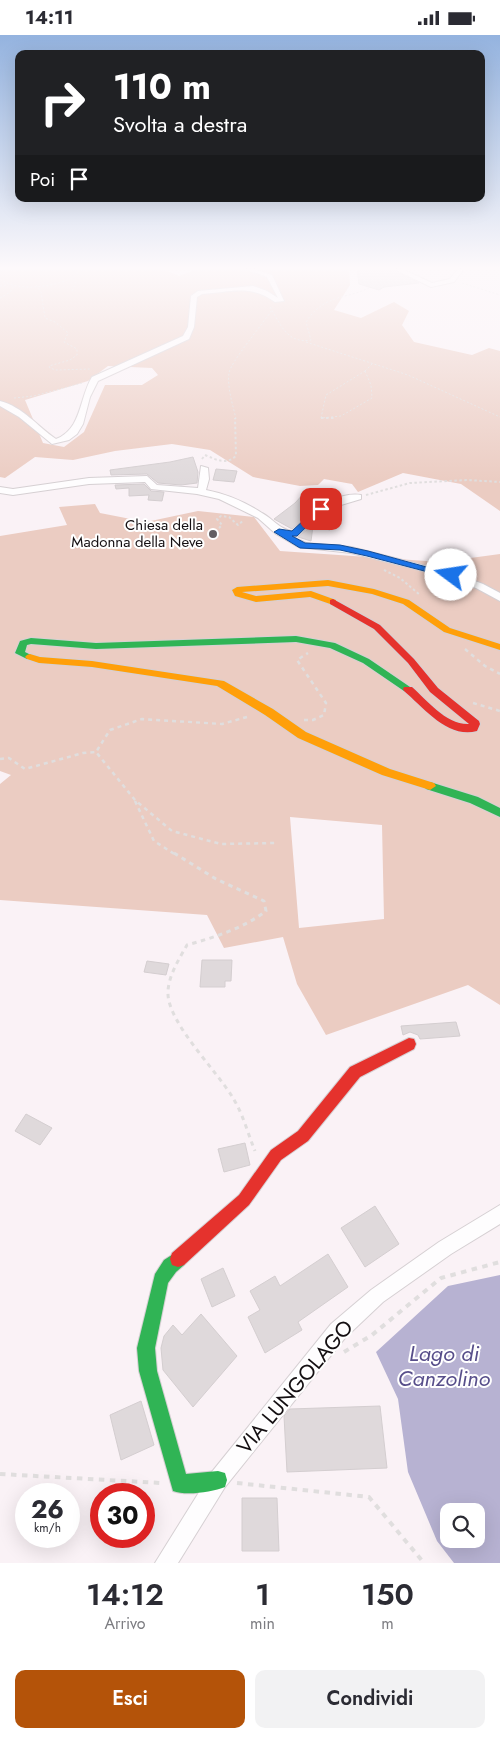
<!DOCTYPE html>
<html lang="it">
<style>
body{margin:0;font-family:Jost,sans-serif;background:#f2f2f3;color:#2b2b33;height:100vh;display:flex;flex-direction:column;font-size:19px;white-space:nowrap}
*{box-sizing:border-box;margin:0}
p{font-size:16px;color:#7c7c81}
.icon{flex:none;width:28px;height:28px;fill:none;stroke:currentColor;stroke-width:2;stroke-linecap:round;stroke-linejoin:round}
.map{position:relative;height:1528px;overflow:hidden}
.sheet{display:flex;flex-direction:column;background:#fff;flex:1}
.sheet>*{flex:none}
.banner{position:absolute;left:15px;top:15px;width:470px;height:152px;border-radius:10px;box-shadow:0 5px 20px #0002;background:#202124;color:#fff;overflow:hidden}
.buttons{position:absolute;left:440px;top:1468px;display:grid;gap:10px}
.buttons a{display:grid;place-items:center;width:45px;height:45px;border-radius:10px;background:#fff;box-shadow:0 5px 20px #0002;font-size:25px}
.speed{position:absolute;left:15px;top:1448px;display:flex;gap:10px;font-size:25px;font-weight:700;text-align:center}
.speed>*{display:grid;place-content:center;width:65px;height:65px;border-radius:50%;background:#fff;box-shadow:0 5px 20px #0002;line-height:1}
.speed small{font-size:12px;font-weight:400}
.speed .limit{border:8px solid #d22;background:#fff;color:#111}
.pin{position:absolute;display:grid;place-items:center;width:42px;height:42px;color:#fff;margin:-21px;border-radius:10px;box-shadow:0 2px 8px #0006}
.me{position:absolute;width:55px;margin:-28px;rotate:284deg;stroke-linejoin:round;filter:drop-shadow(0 0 4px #0008)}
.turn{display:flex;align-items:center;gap:18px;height:105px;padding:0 15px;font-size:22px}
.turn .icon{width:65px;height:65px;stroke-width:2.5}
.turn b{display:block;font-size:35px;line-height:42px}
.then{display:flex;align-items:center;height:48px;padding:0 15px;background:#0003;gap:10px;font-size:19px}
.eta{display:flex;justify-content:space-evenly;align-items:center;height:85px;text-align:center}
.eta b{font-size:30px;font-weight:600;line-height:35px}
.cta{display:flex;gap:10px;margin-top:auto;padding:10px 15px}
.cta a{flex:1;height:58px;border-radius:10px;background:#b45309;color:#fff;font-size:20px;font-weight:600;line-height:58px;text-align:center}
.cta a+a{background:#f2f2f3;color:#2b2b33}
.status{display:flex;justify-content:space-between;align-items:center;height:35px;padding:0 25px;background:#fff;direction:ltr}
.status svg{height:14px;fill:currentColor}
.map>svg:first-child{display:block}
.forest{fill:#ebccc2;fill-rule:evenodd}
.water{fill:#b7b2d2;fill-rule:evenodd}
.building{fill:#dfd9db;stroke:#d4ced0}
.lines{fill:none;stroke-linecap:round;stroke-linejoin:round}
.street-casing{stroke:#d6d0d3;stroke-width:2}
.fast-casing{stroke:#d6d0d3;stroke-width:2}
.slow-casing{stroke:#d6d0d3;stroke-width:2}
.jam-casing{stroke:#d6d0d3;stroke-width:2}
.path-far4{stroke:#e0dede;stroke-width:1;stroke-dasharray:2 2;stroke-linecap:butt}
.path-far3{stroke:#e0dede;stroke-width:2;stroke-dasharray:2.5 2.5;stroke-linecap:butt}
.path-far2{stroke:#e0dede;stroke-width:2.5;stroke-dasharray:4 4;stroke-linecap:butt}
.path-far1{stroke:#e0dede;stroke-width:3;stroke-dasharray:4.5 4.5;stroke-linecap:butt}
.path{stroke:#e0dede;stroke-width:4;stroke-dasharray:5.5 5.5;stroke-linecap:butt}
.street{fill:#fefdfe;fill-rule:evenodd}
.fast{fill:#30b455;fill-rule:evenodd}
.slow{fill:#ff9f0a;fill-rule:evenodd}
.jam{fill:#e5322d;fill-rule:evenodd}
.route{fill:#1a73e8;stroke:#114b97}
.poi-dot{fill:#645e62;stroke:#fff;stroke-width:2}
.labels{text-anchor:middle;stroke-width:4;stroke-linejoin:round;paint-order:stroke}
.far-poi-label{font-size:15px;fill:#140f12;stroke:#fff;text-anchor:end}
.near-street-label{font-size:21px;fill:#140f12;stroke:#fff}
.near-water-label{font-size:22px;font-style:italic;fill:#574e8a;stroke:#fff}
</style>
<div class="status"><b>14:11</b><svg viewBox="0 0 49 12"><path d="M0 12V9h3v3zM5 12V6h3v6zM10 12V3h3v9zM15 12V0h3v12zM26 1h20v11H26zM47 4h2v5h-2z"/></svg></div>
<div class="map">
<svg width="500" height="1528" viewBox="0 0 500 1528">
<rect width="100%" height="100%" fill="#faf2f6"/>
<path class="forest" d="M0 234H163L179 241 198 234H349L350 250 334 275 361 283 394 267 409 276 402 290 414 307 472 320 489 313 500 316V476L461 449 403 438 358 457 352 449 324 444 318 450 300 451 253 442 210 415 172 409 115 416 73 425 35 422 5 443 0 442ZM108 331 152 333 158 340 142 350H105L84 397 64 412 43 408 25 365 88 346Z
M95 469 100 478 146 487 198 476 254 482 280 516 441 527 500 519V970L468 950 326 1000 297 949 283 902 224 913 207 880 0 865V749L11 740 0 736V501L67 490 59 472ZM290 782 382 790 384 884 299 893Z"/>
<path class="water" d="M500 1240V1528H454L437 1506 408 1437 398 1364 376 1317 448 1251ZM449 1476H476V1504H449Z"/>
<path class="building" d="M357 234H392L419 248 384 252 379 255 359 249Z
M193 422 198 437 197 448 181 450 158 448 147 439 111 440 110 435 170 427Z
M216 434 237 436 234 447 213 445Z
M144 449 151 456 164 457 162 466 148 465 149 460 129 461V453L116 454 115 450Z
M306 456 324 461 307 478 310 479 292 494 274 484 295 468Z
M323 482 336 485 330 495 313 491 311 506 298 502Z
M202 925H232L231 946H225V952H200Z
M147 926 169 929 166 940 144 937Z
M456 987 460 1001 420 1004 418 1000 410 997 403 1000 401 991Z
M26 1079 52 1093 40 1110 15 1096Z
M245 1108 250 1130 224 1137 218 1114Z
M375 1171 399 1209 365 1232 341 1193Z
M328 1219 348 1252 298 1287 302 1295 265 1318 248 1282 260 1275 250 1256 275 1241 280 1251Z
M223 1233 235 1261 212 1272 201 1244Z
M201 1279 237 1321 193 1372 163 1335 161 1313 164 1301 173 1290 182 1300Z
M141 1366 154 1410 121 1425 110 1380Z
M380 1371 387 1433 287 1437 284 1381 290 1374Z
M242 1463H277L279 1516H242Z"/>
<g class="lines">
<defs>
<path id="street" d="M245 234H254L272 240 284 266 275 267C250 249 231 257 202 259L197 262 194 292 189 304 98 346 90 362 83 389 77 399 69 405 52 409 19 382 0 371V366C23 372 37 391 56 404 82 394 79 363 92 342L183 301 188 292 191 261 198 256 253 251 267 256 278 263 267 242Z
M394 234H402L432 248 450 244 458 234H464L454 247 431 252Z
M201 431 208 433 209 444 206 455C227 459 245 467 262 478 273 484 279 494 292 496 311 480 334 456 361 460V464L331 473 297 501H291L306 508 351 512 450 537 483 549 500 558V566L476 553 443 541 351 518 298 512 276 499 258 483 219 464 197 459 151 454 145 447 89 449 13 460 0 458V452L13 454 89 443 147 441 157 450 198 453Z
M500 1170V1189L451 1219 383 1267 345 1303 225 1452 178 1528H155L211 1438 331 1289 371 1255 439 1207Z"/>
<path id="fast" d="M296 601 335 608 369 624 413 654 408 657 404 656 363 628 330 613 296 607 96 614 31 609 27 610 25 617 35 622 33 624H27L15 618 20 606 31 603 96 608Z
M430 747 478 762 500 773V782L470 768 426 754 424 751Z
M178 1216 184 1218 186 1224 184 1230 176 1237 168 1248 155 1313 157 1336 186 1439 218 1436 225 1438 227 1445 225 1452C212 1457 186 1461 173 1456L171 1449 139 1336 137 1313 155 1239 164 1225Z"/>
<path id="slow" d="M328 545 374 554 409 565 450 593 500 609V615L444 597 403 569 372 559 328 551 242 557 256 561 311 556 336 565V569L333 570 310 562 256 567 235 561 232 555 237 552Z
M30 619 40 622 92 626 224 646 273 674 306 697 390 734 434 748 436 751 430 755 382 740 298 703 265 680 217 651 92 632 39 628 27 624 25 622 27 620Z"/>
<path id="jam" d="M333 564 380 590 414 624 438 653 479 686 480 689 477 696C448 704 424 673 404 656L403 654 404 652H412C427 665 446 690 469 689L430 657 408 628 374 594 330 569V565Z
M409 1003 414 1004 416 1009 414 1014 360 1042 308 1106 281 1125 249 1170 184 1230 178 1232 172 1230 170 1224 172 1218 239 1160 271 1115 298 1096 350 1032Z"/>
</defs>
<use href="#street" class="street-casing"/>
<use href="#fast" class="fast-casing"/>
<use href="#slow" class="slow-casing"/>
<use href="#jam" class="jam-casing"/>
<path class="path-far4" d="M0 244C17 258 61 252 78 239L74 234
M462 248 500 260
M36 250 41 257 45 283 55 287 68 298 64 307 77 314V320L70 325 49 331 50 333 56 335 91 334
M0 251 7 250
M72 256 76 247 73 244
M0 263 10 257 14 251
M270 272C281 290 287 309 311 305L306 287C328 252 361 268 382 242L392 241
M306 307 408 340 500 382
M365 336 371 350 372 363 341 381 321 383 326 360Z
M365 336 373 328
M14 363 34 361 82 348
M236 384C233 370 227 353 229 338 230 328 264 287 272 275"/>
<path class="path-far3" d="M321 383H335
M202 424 205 420C217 425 226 430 236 421L235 383
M366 460 410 448 467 445 500 447
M219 493 222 490 217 484 221 481 229 482 238 490 244 485
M384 535 400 543 420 560"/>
<path class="path-far2" d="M465 614 485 631 500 639
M473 668 500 676
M247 682 222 689 142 684 110 695 96 717 135 765 172 796 221 809 277 808
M304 685H313L324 680 326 668 297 625 308 618
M0 724 9 723 25 734 83 718 96 717
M135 766 154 806 176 820"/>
<path class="path-far1" d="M174 818 216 844 264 866 266 876C242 894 215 902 187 910 179 924 167 943 168 960 170 990 217 1036 233 1063 243 1079 248 1099 255 1116"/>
<path class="path" d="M344 1317 372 1300 441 1243 500 1227
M0 1439 161 1448
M237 1448 369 1462 424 1528"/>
<use href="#street" class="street"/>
<use href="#fast" class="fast"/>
<use href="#slow" class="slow"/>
<use href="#jam" class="jam"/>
</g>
<linearGradient id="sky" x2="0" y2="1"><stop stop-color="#94b3df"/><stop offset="0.52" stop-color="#fdf9fb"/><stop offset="1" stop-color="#fdf9fb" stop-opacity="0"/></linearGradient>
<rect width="500" height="448" fill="url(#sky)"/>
<path class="route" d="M318 472 325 474 297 501H292L305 508 340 510 368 516 456 540 451 543 367 521 340 515 300 513 274 497 279 494 292 496Z"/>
<circle class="poi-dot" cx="213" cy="499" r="5"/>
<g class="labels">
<g class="far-poi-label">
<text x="203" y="495">Chiesa della<tspan x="203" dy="17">Madonna della Neve</tspan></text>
</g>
<g class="near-street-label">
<text transform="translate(295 1352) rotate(-50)" y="7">VIA LUNGOLAGO</text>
</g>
<g class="near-water-label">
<text x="444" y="1326">Lago di<tspan x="444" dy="25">Canzolino</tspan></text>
</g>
</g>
</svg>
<div class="buttons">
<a><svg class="icon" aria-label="search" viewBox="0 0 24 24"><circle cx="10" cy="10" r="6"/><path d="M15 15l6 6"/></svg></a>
</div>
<div class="speed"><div>26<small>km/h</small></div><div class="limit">30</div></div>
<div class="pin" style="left:321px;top:474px;background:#d93025"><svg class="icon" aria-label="arrive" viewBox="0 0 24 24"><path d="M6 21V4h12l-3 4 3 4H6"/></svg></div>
<svg class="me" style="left:451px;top:540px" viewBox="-20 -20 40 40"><circle r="19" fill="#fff"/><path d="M0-13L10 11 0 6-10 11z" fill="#1a73e8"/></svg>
<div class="banner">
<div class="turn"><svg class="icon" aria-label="right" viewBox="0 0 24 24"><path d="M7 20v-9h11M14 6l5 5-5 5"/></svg><div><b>110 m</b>Svolta a destra</div></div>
<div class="then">Poi<svg class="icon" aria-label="arrive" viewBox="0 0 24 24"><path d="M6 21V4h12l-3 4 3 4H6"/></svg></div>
</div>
</div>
<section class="sheet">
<div class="eta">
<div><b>14:12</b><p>Arrivo</p></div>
<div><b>1</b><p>min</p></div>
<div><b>150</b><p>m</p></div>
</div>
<div class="cta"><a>Esci</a><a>Condividi</a></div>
</section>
